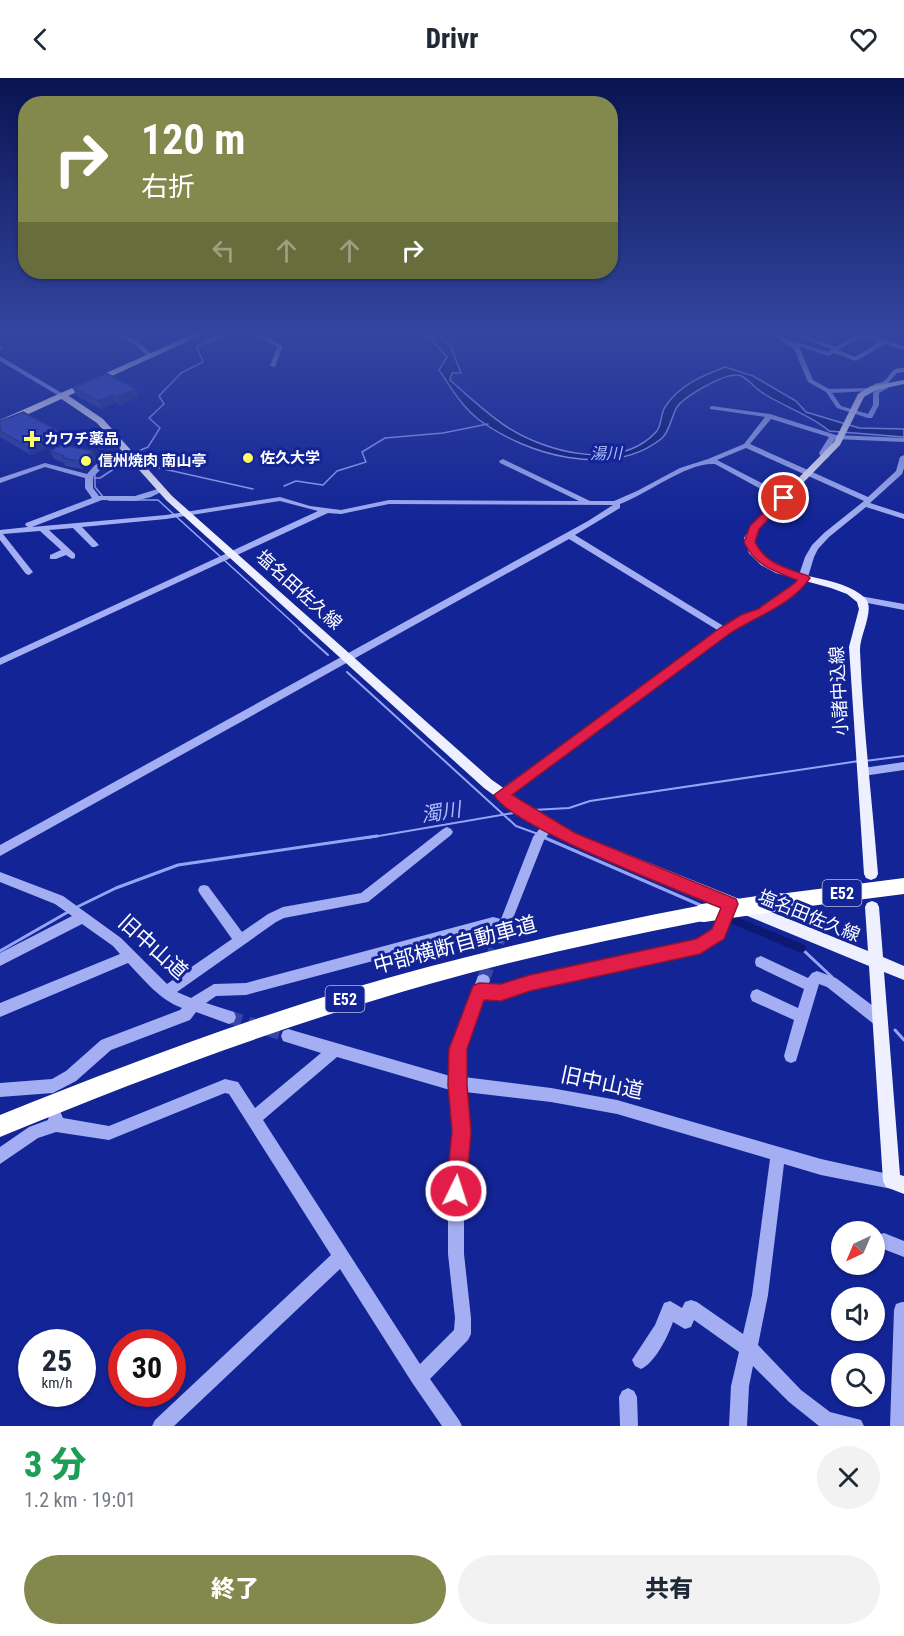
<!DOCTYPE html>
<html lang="ja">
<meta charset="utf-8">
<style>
body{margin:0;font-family:"Roboto Condensed","Noto Sans JP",sans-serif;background:#f2f2f3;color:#1f2937;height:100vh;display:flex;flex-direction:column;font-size:22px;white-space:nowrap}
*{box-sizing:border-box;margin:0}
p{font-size:20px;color:#747a83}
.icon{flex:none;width:33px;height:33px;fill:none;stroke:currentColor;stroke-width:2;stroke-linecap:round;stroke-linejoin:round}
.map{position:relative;height:1348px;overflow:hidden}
.drawer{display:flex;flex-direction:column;background:#fff;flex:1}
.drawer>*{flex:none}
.banner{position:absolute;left:18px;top:18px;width:600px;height:183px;border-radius:24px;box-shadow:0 2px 4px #0004;background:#83894c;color:#fff;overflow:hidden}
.needle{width:39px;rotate:224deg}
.buttons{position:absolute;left:831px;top:1143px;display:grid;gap:12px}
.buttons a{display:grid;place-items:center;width:54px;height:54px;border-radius:50%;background:#fff;box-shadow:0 2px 4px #0004;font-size:30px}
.speed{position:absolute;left:18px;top:1251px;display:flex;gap:12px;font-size:30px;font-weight:700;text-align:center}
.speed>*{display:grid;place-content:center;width:78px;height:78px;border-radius:50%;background:#fff;box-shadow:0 2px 4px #0004;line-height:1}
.speed small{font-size:15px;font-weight:400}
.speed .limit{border:9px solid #d22;background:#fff;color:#111}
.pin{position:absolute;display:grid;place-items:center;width:51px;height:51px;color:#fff;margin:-26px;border:3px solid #fff;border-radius:50%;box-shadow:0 2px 6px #0007}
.me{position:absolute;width:66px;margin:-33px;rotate:4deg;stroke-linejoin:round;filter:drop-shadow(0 0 4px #0008)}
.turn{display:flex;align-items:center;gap:21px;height:126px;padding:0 24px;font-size:27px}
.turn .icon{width:78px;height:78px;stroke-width:2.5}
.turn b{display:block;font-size:42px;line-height:51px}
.lanes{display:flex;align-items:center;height:57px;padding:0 24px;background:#0003;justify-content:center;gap:30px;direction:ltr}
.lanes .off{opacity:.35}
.round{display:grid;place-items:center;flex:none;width:63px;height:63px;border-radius:32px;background:#f2f2f3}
.summary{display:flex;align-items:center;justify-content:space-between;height:102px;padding:0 24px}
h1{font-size:36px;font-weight:800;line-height:45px;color:#1e9e55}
.action{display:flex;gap:12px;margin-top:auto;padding:12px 24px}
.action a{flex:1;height:69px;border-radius:36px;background:#83894c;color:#fff;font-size:24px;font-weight:800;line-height:69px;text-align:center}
.action a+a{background:#f2f2f3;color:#1f2937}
header{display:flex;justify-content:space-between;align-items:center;height:78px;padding:0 24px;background:#fff;font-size:27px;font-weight:800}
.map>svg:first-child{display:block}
.water{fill:#0c1872;stroke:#95a5f5;stroke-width:1.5}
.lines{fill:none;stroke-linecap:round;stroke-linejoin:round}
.stream-far2{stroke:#95a5f5;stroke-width:1.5}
.stream-far1{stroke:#95a5f5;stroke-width:2}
.stream{stroke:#95a5f5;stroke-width:3}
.canal{fill:#0c1872;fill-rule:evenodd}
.minor-tunnel{stroke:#3645a6;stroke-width:13;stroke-dasharray:13 7;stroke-linecap:butt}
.minor{fill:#a3aff2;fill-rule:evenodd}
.major{fill:#eff0ff;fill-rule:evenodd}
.highway{fill:#fff;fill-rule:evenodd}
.highway-bridge{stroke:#fff;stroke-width:18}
.wall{fill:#2f40a2}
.shaded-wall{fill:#263484}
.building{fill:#374abc;stroke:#263484;stroke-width:1.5}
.route{fill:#e11d48;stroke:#92132f;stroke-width:1.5}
.poi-dot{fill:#fdff65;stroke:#132496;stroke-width:2}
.labels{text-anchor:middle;stroke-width:6;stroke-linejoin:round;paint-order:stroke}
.far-poi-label{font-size:15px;font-weight:bold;fill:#fff;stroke:#132496;text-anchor:start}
.far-water-label{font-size:16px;font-style:italic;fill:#b0bbf9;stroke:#132496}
.shield{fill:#132496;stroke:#b8bde0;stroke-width:1.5}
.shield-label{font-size:16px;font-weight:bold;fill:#fff}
.street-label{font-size:18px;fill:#fff;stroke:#132496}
.water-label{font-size:20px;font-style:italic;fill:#b0bbf9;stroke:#132496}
.near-street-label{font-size:21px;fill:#fff;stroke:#132496}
</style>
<header><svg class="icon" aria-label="back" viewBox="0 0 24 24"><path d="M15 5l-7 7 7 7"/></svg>Drivr<svg class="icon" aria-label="heart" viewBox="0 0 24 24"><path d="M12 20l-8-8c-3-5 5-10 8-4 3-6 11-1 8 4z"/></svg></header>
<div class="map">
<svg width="904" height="1348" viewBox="0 0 904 1348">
<rect width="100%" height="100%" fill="#132496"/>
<path class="water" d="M429 255H436L450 267 461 295H452L450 302C468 318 487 336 507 349 546 374 619 394 656 354 662 348 660 337 665 329 679 307 702 298 725 289L753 298 796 323 806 334 859 350 904 351V359L829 353C813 338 782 328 763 315 754 310 746 297 737 297 723 296 685 318 677 329 671 339 670 354 661 361 610 401 526 377 478 341 461 328 451 309 439 292L447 279 427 256 435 261Z"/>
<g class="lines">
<path class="stream-far2" d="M134 375 148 369 160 350 149 340 164 326 159 318 181 295 203 284 197 269 207 263 209 256
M146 387 253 411
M95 397V409L104 420
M94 400H100L123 385
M284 408 296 403 323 407 337 393 366 384 362 374 385 360 443 355 488 346
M109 422H158L301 552"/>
<path class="stream-far1" d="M299 551 328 577
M347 594 516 748 538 756
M865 683 904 678
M533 732 569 730 590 723 859 683
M367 760 519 734"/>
<path class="stream" d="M543 759 700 827
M75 830 116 810 178 787 377 758
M801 870 832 899
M0 873 68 834
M895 952 904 962"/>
<path class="canal" d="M729 836 805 867 806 870 805 873 801 875 726 843 724 840 726 837Z"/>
<path class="minor-tunnel" d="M483 902 500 859
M229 939 288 958"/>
<path class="minor" d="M112 255C127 254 141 265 151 276L146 277 136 267Z
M224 255H231L210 265 205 264Z
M252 255H259L283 268 275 289 270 288 277 269Z
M770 255C780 254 787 264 796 264L827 274 832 271 787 255H795L836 269 859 255H863L904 268V272L885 266 856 283 834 275 828 278 799 268 813 302 829 311 872 310V312L870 313 832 315 841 328 868 336 873 327V314L881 309 880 308H874V306C877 305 881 305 884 303 893 296 889 290 904 290V294L897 295 888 305 885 306 888 310 879 315V327L872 340H868L837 330 826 314 808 304 794 271ZM862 258 880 264 855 279 838 272Z
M894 255H904V259L895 256Z
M0 268 3 271 0 273Z
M0 278 65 317 66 318 61 319 0 283Z
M712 328 770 336 836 357 904 360V364L835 361 827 375 829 379 825 381H822L819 375 829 359 771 341 750 366 868 419 896 393 900 379 904 377V390L902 396 870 425 904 436V441L866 429 829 459 818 471 814 479 808 499 802 510 765 536 748 542 728 555 505 720H497L496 717 497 714 719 553 569 461 0 778V767L588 443 613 427 389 426 341 436 328 435 0 587V580L318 433 280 423 166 441 82 449 99 467 95 469H92L73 450 49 452 75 476V480L72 481 66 477 56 481H50V477L61 472 40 453 3 456 33 494 29 497 26 496 0 462V452L28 449 25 447 26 445 92 420 85 410V400L45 389 0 405V400L45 385 87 396 95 387 127 373H130V377L101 391 93 399V410L99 418H135L161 410 165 412 151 419 135 423 102 422 32 449 166 437 280 419 310 428 341 432 389 422 579 423 500 385 499 383 503 381 590 423H614L637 413 680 390 708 381 744 366 765 339 710 331V329ZM746 370 864 423 824 455 812 467 805 479 796 506 759 532 742 538 725 549 575 457 620 430V426C647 416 687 384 715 386L781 422H787V418L717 382Z
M860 518 904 526V532L857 523V519Z
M904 684V692L863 698 859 697 858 694 859 691 863 690Z
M548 743 552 745 554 748 544 762 504 863 500 865 496 863 494 859 497 851H493L246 917 216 918 206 925 234 934 236 939 234 944 229 946 196 934 190 942 111 972 76 1003 53 1015 0 1019V1005L52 1001 66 993 101 962 180 932 182 930C160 922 144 902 128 885L0 939V925L120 876 113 868 82 846 0 888V875L72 838 55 826 0 804V794L63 818 121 860 167 906 232 861 200 816 198 812 200 808 204 807 208 808 242 854 268 836 283 829 361 815 443 751 447 749 451 751 453 754 451 757 368 824 284 840 276 844 177 914 191 920 214 906 246 905 493 839 501 841 533 759 544 745Z
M730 821 734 823 736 827 723 860 704 872 530 911 500 921H483L465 971 464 999 551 1010 617 1022 821 1081 897 1098 900 1103 897 1108 892 1111 821 1097 784 1086 768 1217 758 1267 801 1312 830 1334 861 1342 864 1348H819L789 1324 753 1288 749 1308 747 1348H729L731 1308 739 1274 694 1242 691 1249 685 1251 673 1244C668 1258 655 1285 641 1291L635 1288 632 1282 655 1247 664 1225 670 1223 682 1230 685 1224 691 1222 697 1224 743 1256 752 1217 770 1081 617 1036 551 1024 465 1014 469 1053 464 1113V1176L471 1240V1256L468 1262 430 1301 459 1342 462 1348H442L413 1306 340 1191 174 1348H152L155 1342 331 1177 229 1016 225 1015 109 1062 56 1054 38 1060 0 1086V1069L29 1049 48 1042 50 1033 55 1031 60 1033 63 1040 109 1048 225 1001 238 1004 255 1030 321 975 283 963 281 958 283 953 288 951 450 998 451 971 478 898 483 896 488 898 490 902 488 908 500 909 530 899 697 863 714 852 726 823ZM337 979 450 1012 455 1053 448 1113V1176L455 1240 454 1252 420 1286 263 1042Z
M761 878 808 900 812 895 817 893 836 900 885 937 887 942 885 947 880 949 875 947 827 909 819 906 796 983 791 985 786 983 784 978 794 942 752 923 750 918 752 913 757 911 798 930 804 911 756 888 755 884 756 880Z
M884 1155 904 1163V1179L878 1169 876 1163 878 1157Z
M902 1224H904V1348H890L894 1232 896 1226Z
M628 1310 634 1313 637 1319 638 1348H620L619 1319 622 1313Z"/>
<path class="major" d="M904 302V306L876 312 864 319 840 367 760 449 754 460C755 464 756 469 758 473 774 502 840 495 865 520 876 531 859 558 860 573 863 647 872 722 878 796L876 800 871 802 866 800 864 796 849 569 859 531 857 524 847 516 831 510 776 495 761 487 749 475 744 460 753 446 834 364 858 316 871 308Z
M60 316H66L103 341 172 418 492 702 542 737 575 755 868 873 865 829 867 825 872 823 877 825 879 829 883 879 904 888V902L884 894 900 1097 904 1098V1116L886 1109 883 1103 869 888 565 763 532 745 484 710 166 422 97 345 60 320Z"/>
<path class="highway" d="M196 255H206L0 349V342Z
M904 800V816L779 832 773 830 770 824 773 818 779 816Z
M703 827 709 829 712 835 709 841 703 843C612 861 522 880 433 905 285 947 142 1000 0 1059V1037C114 991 228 948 346 912 463 877 583 850 703 827Z"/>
<path class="highway-bridge" d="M703 835 779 824"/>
</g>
<path class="wall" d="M73 310 139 318 120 327 115 324 101 331 76 317Z
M0 343 64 362 31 377 0 359Z
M50 373 97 381 82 391 65 388 64 385 54 381Z"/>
<path class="shaded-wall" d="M136 311 139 318 120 327 117 319Z
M113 317 115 324 101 331 98 323Z
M60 354 64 362 31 377 28 369Z
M94 373 97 381 82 391 78 383Z"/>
<path class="building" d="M106 295 136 311 117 319 113 317 98 323 73 310Z
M23 334 60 354 28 369 0 353V343Z
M61 367 94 373 78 383 62 380 64 378 50 373Z"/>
<linearGradient id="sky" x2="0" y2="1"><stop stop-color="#0a1452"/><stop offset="0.58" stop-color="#3345a0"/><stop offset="1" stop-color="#3345a0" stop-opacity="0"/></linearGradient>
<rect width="904" height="443" fill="url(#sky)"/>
<path class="route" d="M780 418 789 420 759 451 755 464C765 486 787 490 808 498L810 500C791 528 756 538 729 556L512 717 575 755 736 821 738 826 724 861 700 876 530 913 501 923 484 922 467 971V1007L471 1053 466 1113 463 1120 456 1123 449 1120 446 1113 452 1053 448 1007 449 971 473 908 479 905 501 906 530 897 696 861 712 851 721 830C681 813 511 749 494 717L720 550 741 537 758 531 795 505 797 502C774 493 755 488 744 464L750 448Z"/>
<g class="poi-dot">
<path d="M29 352h6v6h6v6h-6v6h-6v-6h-6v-6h6z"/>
<circle cx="248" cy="380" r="6"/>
<circle cx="86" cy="383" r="6"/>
</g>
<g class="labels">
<g class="far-poi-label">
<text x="44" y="366">カワチ薬品</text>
<text x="260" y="385">佐久大学</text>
<text x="98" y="388">信州焼肉 南山亭</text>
</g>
<g class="far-water-label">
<text transform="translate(606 375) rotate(-1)" y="6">湯川</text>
</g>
<g class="shield">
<rect x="822.5" y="802" width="39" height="26" rx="4.5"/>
<rect x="325.5" y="908" width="39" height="26" rx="4.5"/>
</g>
<g class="shield-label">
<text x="842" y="821">E52</text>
<text x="345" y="927">E52</text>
</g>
<g class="street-label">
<text transform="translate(299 512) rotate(42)" y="6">塩名田佐久線</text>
<text transform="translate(839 613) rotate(-93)" y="6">小諸中込線</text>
<text transform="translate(809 838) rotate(22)" y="6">塩名田佐久線</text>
</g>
<g class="water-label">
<text transform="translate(441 734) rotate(-9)" y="7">濁川</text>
</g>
<g class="near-street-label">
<text transform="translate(455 867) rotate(-15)" y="7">中部横断自動車道</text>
<text transform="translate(153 869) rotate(42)" y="7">旧中山道</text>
<text transform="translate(602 1005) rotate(12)" y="7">旧中山道</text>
</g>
</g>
</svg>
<div class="buttons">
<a><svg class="needle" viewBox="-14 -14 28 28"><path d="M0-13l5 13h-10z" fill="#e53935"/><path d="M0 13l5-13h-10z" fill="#747a83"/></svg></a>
<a><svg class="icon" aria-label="sound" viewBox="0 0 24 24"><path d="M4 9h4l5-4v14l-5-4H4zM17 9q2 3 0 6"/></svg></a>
<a><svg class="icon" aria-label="search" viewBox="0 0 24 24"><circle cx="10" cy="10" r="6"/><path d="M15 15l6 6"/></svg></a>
</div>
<div class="speed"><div>25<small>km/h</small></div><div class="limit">30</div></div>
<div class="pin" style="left:784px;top:420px;background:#d93025"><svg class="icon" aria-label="arrive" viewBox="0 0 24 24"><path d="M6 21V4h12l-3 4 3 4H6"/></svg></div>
<svg class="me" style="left:456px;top:1113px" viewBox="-20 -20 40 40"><circle r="17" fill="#e11d48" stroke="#fff" stroke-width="3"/><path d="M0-11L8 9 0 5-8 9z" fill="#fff"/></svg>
<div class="banner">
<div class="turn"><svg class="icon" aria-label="right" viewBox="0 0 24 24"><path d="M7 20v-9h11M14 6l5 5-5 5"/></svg><div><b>120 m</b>右折</div></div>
<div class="lanes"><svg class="icon off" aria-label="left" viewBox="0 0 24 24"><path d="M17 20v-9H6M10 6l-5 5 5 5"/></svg><svg class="icon off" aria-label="ahead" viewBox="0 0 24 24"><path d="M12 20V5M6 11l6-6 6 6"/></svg><svg class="icon off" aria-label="ahead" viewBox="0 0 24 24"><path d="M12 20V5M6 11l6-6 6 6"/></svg><svg class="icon" aria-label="right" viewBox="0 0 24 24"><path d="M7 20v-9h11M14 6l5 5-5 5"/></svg></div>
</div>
</div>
<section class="drawer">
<div class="summary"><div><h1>3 分</h1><p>1.2 km · 19:01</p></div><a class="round"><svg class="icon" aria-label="close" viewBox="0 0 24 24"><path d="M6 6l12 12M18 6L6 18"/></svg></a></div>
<div class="action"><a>終了</a><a>共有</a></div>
</section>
